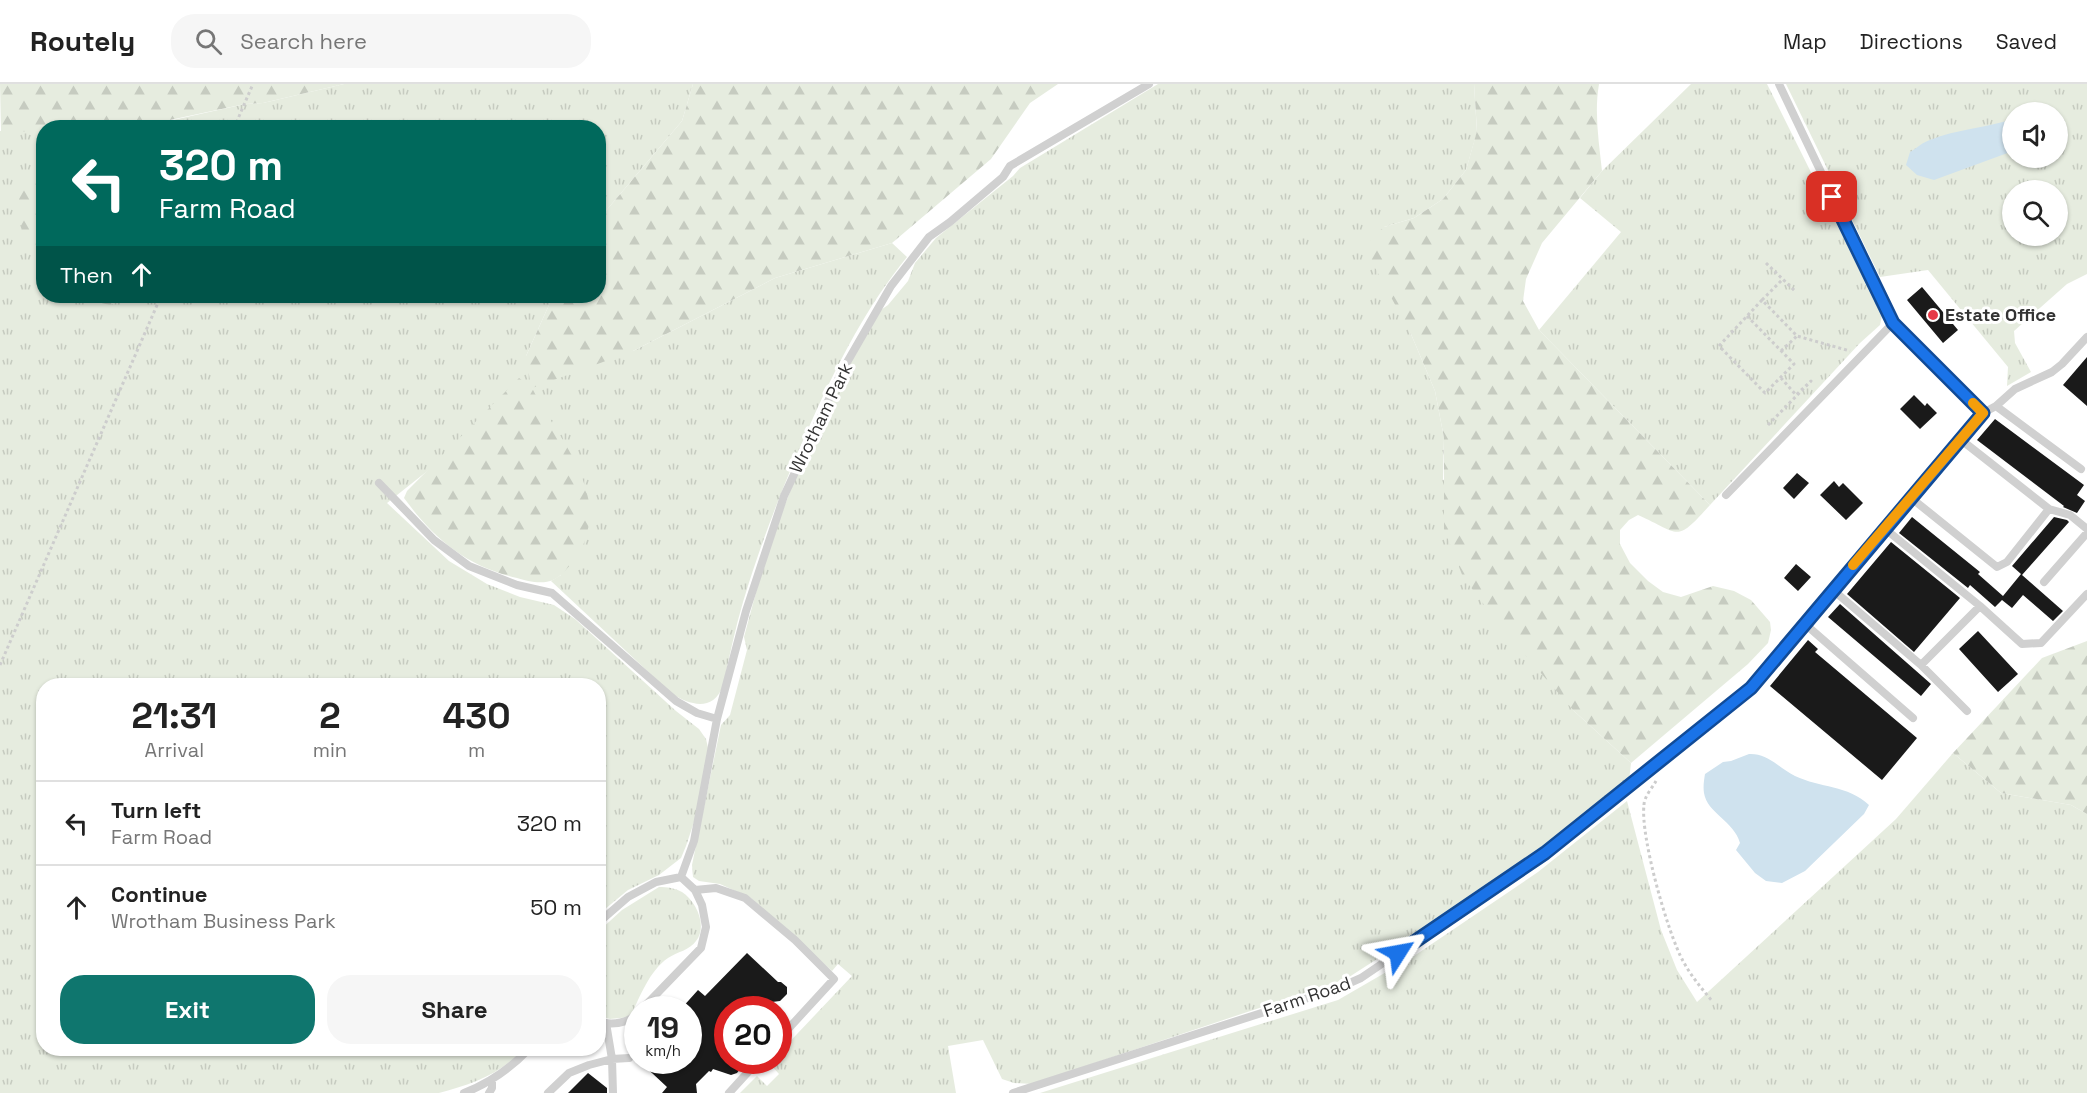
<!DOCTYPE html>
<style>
body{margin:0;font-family:"Space Grotesk",sans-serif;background:#f6f6f6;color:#222;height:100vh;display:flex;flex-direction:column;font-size:22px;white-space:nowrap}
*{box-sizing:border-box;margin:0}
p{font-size:20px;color:#767676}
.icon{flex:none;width:33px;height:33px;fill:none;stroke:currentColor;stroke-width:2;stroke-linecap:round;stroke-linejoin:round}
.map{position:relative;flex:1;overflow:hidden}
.side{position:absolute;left:36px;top:594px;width:570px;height:378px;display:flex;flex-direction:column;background:#fff;border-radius:24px;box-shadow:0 2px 4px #0004}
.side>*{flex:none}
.banner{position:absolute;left:36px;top:36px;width:570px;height:183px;border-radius:24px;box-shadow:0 2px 4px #0004;background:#00695c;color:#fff;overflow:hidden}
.buttons{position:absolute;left:2002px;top:18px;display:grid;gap:12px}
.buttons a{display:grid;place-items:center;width:66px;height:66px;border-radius:50%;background:#fff;box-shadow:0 2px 4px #0004;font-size:30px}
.speed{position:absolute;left:624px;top:912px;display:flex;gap:12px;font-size:30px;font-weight:700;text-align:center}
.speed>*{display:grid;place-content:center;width:78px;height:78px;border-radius:50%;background:#fff;box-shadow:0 2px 4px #0004;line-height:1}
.speed small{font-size:15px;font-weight:400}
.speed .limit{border:9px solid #d22;background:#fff;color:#111}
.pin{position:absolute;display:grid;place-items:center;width:51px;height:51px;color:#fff;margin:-26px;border-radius:12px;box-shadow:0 3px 9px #0006}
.me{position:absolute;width:66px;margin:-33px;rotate:56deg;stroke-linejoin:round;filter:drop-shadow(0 0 4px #0008)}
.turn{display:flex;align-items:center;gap:21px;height:126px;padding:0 24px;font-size:27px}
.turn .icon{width:78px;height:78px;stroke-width:2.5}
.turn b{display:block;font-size:42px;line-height:51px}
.then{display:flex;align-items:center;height:57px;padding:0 24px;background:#0003;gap:12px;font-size:22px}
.eta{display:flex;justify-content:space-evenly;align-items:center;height:102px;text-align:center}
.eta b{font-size:36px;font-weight:800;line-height:42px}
.cta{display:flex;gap:12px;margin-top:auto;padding:12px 24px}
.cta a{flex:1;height:69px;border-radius:24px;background:#0f766e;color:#fff;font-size:24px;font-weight:800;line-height:69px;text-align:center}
.cta a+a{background:#f6f6f6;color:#222}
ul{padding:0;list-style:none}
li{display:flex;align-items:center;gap:18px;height:84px;padding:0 24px;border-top:2px solid #e0e0e0}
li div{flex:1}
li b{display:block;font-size:22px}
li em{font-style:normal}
header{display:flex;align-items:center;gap:36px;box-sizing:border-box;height:84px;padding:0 30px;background:#fff;border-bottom:2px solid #e0e0e0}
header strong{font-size:28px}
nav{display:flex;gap:33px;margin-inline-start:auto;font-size:21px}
.search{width:420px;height:54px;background:#f6f6f6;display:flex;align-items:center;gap:15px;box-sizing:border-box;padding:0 21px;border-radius:24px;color:#767676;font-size:22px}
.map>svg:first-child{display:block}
.grass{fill:url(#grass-tufts);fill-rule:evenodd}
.forest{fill:url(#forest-firs)}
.water{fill:#cfe2ee}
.building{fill:#1a1a1a}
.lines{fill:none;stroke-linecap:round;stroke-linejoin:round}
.path{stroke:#cdcdcd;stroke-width:3;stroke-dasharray:3 3;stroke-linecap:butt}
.service{stroke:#d0d0d0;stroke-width:8}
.route-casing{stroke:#114b97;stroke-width:15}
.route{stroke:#1a73e8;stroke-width:10}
.slow{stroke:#f59e0b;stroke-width:10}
.poi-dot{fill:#e63946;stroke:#fff;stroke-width:2}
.labels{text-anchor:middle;stroke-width:6;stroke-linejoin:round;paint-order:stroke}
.poi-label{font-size:18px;font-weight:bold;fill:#333;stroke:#fff;text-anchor:start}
.street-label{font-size:18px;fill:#333;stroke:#fff}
</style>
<header>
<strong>Routely</strong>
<div class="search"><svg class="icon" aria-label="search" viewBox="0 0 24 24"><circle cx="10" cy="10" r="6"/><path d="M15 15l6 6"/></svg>Search here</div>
<nav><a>Map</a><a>Directions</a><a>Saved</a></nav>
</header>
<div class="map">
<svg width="2087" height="1009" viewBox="0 0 2087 1009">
<defs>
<pattern id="grass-tufts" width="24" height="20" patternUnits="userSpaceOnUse" patternTransform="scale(1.5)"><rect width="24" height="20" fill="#e6ecdf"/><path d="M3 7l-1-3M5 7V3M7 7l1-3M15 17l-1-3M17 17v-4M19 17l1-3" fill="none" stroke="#c6cbc0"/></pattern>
<pattern id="forest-firs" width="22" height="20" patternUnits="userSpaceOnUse" patternTransform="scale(1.5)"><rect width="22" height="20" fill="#e6ecdf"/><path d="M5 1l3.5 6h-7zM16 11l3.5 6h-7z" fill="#c6cbc0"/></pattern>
</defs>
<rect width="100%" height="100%" fill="#fff"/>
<path class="grass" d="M344 0H693L682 37 599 135 598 44H137L245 20 263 19Z
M1158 0H1474L1477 48 1466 86 1443 115 1414 134 1384 143 1411 250 1435 307 1444 354 1443 395 1574 627 1631 679 1629 697 1550 757 1450 828 1346 895 1032 1000 1014 999 1002 995 983 956 948 962 956 1009H740L757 992 767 1002 779 990 769 979 771 977 778 976 779 969 852 892 838 880 832 887 751 814 720 800 699 797 693 793 692 781 721 641 730 631 747 566 744 553C753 520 761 488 772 456 799 377 838 301 878 228L888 221 908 197 915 179 936 154 1013 92 1020 84Z
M1691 0H1767L1882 231 1880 241 1860 259 1710 421 1539 246 1621 148 1580 114 1602 87Z
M1786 0H2087V190L2067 200 2014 247 2015 259 2031 288 2007 302 2008 283 1928 186 1880 193ZM2013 28H2058V74H2013ZM2013 106H2058V152H2013Z
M0 47H43L44 212H553L526 272 633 267 775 194 892 159 907 173C867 222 839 277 813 334 786 394 762 455 743 518 735 545 729 574 723 602 713 628 690 621 672 610L551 497 561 491 532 304 387 419 449 477 487 500 520 513 554 521 575 535 676 627 699 645 706 655 709 668 697 729 686 762 681 774 659 791 628 806 599 830 598 602H44V964L523 965C500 991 472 1000 439 1009H0Z
M1953 669 2001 709 2071 721 2087 730V1009H1040L1338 916 1414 872 1538 788 1627 717 1661 846 1677 886 1697 918 1896 735Z
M659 803C667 803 675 804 682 808 696 817 708 842 696 857 690 866 677 868 668 874 649 887 640 913 630 933L610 935 600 932 599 931V847L622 826Z"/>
<path class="forest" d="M0 0H344L263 19 245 20 137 43 44 44 43 47 1 48Z
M693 0H1058L1030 19 991 75 892 159 775 194 633 267 532 304C551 342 581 374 589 418 592 437 586 463 573 478 567 484 561 493 553 496 542 501 527 497 517 494 466 482 434 455 404 414L407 407 519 294 531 303 526 272 553 212H598L599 135 682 37Z
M1474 0H1599C1594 29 1599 58 1602 87L1542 159 1526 195 1523 217 1539 246 1710 421C1675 460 1681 450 1638 431L1629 436 1620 446V460L1630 479 1648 497 1663 508 1681 513 1713 502 1734 507 1751 516 1770 538 1771 546 1768 559 1748 580 1631 679 1574 627 1504 547 1463 493 1444 445V354L1435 307 1411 250 1366 167 1371 154 1384 143 1414 134 1443 115 1466 86 1477 47Z
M43 88V187C29 166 6 121 27 98 30 94 39 91 43 88Z
M70 212H133L110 221Z
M2087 557V730L2071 721 2001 709 1953 669 2042 574Z"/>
<path class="water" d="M2013 35V67L1934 96 1917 91 1906 81 1910 68C1917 64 1923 58 1930 56 1957 45 1986 44 2013 35Z
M1749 670C1768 669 1779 684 1795 692 1820 704 1848 701 1869 721L1864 730 1805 787 1782 799 1766 797 1755 789 1736 766 1740 759C1734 737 1707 729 1704 709 1703 703 1704 696 1705 690L1723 678 1731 677Z"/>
<path class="building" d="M1922 203 1958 246 1943 259 1907 216Z
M2087 273V322L2063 301Z
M1914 311 1925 322 1927 319 1937 329 1920 345 1900 325Z
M1995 335 2084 401 2077 411 2085 417 2077 429 2063 423 2064 422 1977 356Z
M1797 389 1809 399 1794 415 1783 404Z
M1834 397 1839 403 1843 399 1863 419 1846 436 1820 411Z
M1912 433 1980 488 1978 490 2003 512 2021 490 2012 482 2054 433 2067 436 2069 438 2022 491 2063 527 2053 537 2023 511 2012 524 2002 516 1995 523 1970 501 1968 504 1899 449Z
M1891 458 1960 514 1914 568 1847 510Z
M1796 480 1811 493 1798 507 1784 494Z
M1840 520 1931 600 1921 612 1828 533Z
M1978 547 2018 590 1998 608 1959 565Z
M1808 556 1818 565 1815 568 1917 654 1882 696 1770 602Z
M747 869 778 898H781L787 903V910L780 917 772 918 765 926H728V976H747L737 989 731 991 713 985 711 988 709 987 696 1000 697 1009H662L667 1003 638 976H688V926H680L698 906 705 912Z
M588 989 607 1004V1009H568Z"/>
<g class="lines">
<path class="path" d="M234 44 253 0
M1766 179 1796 208
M1762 216 1783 195
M1747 232 1794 280 1765 309 1719 262 1762 216 1797 252 1850 267
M1781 267 1797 252
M1768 341 1811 297 1796 311 1781 294
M0 581 161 212
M1656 697C1652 704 1644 713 1644 721 1640 752 1668 850 1683 877 1691 892 1702 905 1713 918"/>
<path class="service" d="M1996 322 2015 305 2052 288 2062 280 2087 253
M1983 329 1996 322 2081 385
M1960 355 2049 425 2070 431 2087 445
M379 399 434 456 469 482 517 501 552 509 676 617 697 629 717 635
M1726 411 1893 239 1779 0
M1910 413 1997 483 2007 478 2049 425
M1884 444 1980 522
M2044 498 2087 449
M1833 506 1921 581 1967 627
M1805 540 1913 634
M1921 581 1980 522 2022 560 2041 559 2087 510
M695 806 716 804 745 814 795 856 834 895 778 956
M598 839 628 813 656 798 681 793
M641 926 701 864 706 843 702 821 695 806 681 793 694 757 717 635 746 527 784 412 842 287 891 202 929 153 950 138 1003 93 1010 82 1149 0
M598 938C612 941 627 940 638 929
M464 1009C490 999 510 985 530 964
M489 1009 492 1004V996
M548 1009 569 989 589 981 612 975 606 939
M613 1009 612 975 629 974
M729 1009 759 976
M1013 1009 1336 905 1361 894 1545 769 1751 604 1983 329 1893 239"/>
</g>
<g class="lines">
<defs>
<path id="route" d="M1398 869 1545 769 1751 604 1983 329 1893 239 1832 113"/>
</defs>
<use href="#route" class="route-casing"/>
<use href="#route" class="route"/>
<path class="slow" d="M1853 481 1983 329 1973 319"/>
</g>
<circle class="poi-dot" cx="1933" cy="231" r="6"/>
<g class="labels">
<g class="poi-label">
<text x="1945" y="237">Estate Office</text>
</g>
<g class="street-label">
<text transform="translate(821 334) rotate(-64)" y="6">Wrotham Park</text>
<text transform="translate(1307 913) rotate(-19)" y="6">Farm Road</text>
</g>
</g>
</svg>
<div class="buttons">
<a><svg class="icon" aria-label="sound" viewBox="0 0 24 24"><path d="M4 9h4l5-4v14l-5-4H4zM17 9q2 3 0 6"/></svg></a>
<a><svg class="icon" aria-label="search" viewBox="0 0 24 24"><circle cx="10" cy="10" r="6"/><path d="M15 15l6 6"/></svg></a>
</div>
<div class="speed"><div>19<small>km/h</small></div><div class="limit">20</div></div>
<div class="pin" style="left:1832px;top:113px;background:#d93025"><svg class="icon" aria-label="arrive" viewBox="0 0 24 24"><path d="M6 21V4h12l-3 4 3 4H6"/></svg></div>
<svg class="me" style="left:1398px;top:869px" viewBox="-20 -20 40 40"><path d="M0-17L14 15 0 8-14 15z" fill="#1a73e8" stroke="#fff" stroke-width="4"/></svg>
<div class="banner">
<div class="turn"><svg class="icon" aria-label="left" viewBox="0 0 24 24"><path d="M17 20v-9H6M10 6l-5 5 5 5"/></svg><div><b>320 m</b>Farm Road</div></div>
<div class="then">Then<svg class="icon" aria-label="ahead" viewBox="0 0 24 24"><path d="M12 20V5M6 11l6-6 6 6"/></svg></div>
</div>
<section class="side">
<div class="eta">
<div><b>21:31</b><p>Arrival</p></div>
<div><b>2</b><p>min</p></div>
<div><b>430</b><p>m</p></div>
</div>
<ul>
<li><svg class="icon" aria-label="left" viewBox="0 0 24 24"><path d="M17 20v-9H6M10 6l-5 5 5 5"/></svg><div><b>Turn left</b><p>Farm Road</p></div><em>320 m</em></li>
<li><svg class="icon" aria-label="ahead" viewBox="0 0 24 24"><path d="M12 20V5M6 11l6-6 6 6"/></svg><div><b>Continue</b><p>Wrotham Business Park</p></div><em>50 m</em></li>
</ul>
<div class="cta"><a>Exit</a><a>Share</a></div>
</section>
</div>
